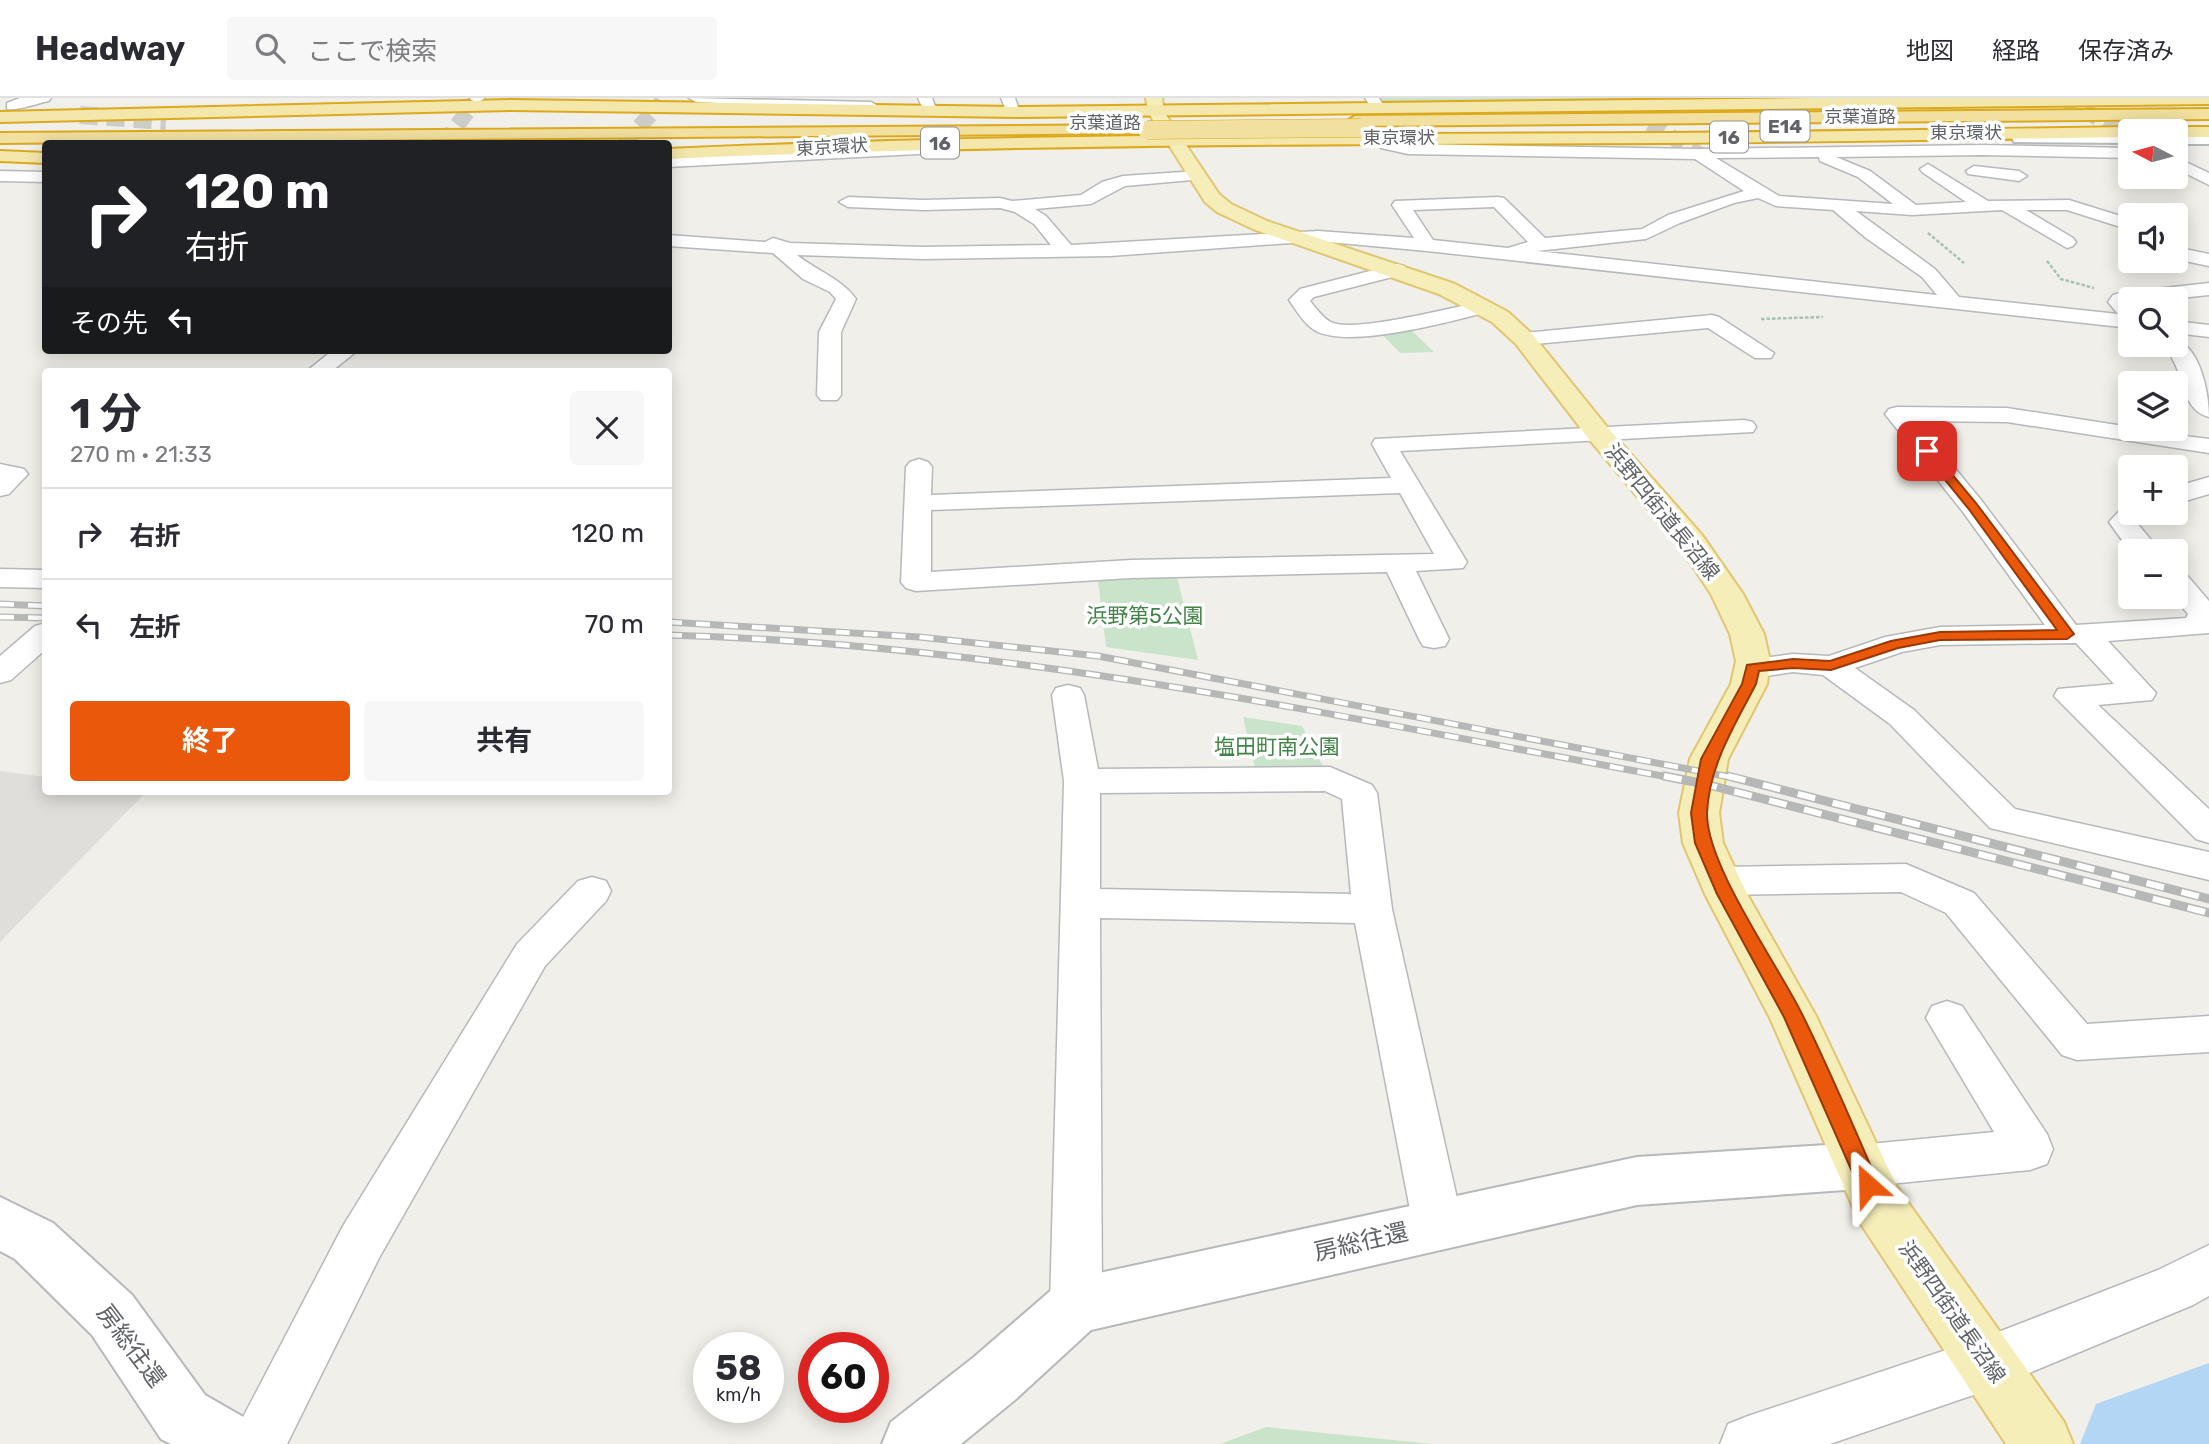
<!DOCTYPE html>
<html lang="ja">
<meta charset="utf-8">
<style>
body{margin:0;font-family:Rubik,"Noto Sans JP",sans-serif;background:#f7f7f7;color:#2b2b33;height:100vh;display:flex;flex-direction:column;font-size:26px;white-space:nowrap}
*{box-sizing:border-box;margin:0}
p{font-size:23px;color:#7c7c81}
.icon{flex:none;width:38px;height:38px;fill:none;stroke:currentColor;stroke-width:2;stroke-linecap:round;stroke-linejoin:round}
.map{position:relative;flex:1;overflow:hidden}
.panel{position:absolute;left:42px;top:270px;width:630px;height:427px;display:flex;flex-direction:column;background:#fff;border-radius:7px;box-shadow:0 4px 18px #0003}
.panel>*{flex:none}
.hud{position:absolute;left:42px;top:42px;width:630px;height:214px;border-radius:7px;box-shadow:0 4px 18px #0003;background:#202124;color:#fff;overflow:hidden}
.needle{width:46px;rotate:276deg}
.tools{position:absolute;left:2118px;top:21px;display:grid;gap:14px}
.tools a{display:grid;place-items:center;width:70px;height:70px;border-radius:7px;background:#fff;box-shadow:0 4px 18px #0003;font-size:35px}
.speed{position:absolute;left:693px;top:1234px;display:flex;gap:14px;font-size:35px;font-weight:700;text-align:center}
.speed>*{display:grid;place-content:center;width:91px;height:91px;border-radius:50%;background:#fff;box-shadow:0 4px 18px #0003;line-height:1}
.speed small{font-size:18px;font-weight:400}
.speed .limit{border:10px solid #d22;background:#fff;color:#111}
.pin{position:absolute;display:grid;place-items:center;width:60px;height:60px;color:#fff;margin:-30px;border-radius:14px;box-shadow:0 4px 10px #0006}
.me{position:absolute;width:77px;margin:-38px;rotate:335deg;stroke-linejoin:round;filter:drop-shadow(0 0 5px #0008)}
.turn{display:flex;align-items:center;gap:24px;height:147px;padding:0 28px;font-size:32px}
.turn .icon{width:91px;height:91px;stroke-width:2.5}
.turn b{display:block;font-size:49px;line-height:60px}
.then{display:flex;align-items:center;height:66px;padding:0 28px;background:#0003;gap:14px;font-size:26px}
.round{display:grid;place-items:center;flex:none;width:74px;height:74px;border-radius:7px;background:#f7f7f7}
.head{display:flex;align-items:center;justify-content:space-between;height:119px;padding:0 28px}
h1{font-size:42px;font-weight:700;line-height:52px}
.cta{display:flex;gap:14px;margin-top:auto;padding:14px 28px}
.cta a{flex:1;height:80px;border-radius:7px;background:#ea580c;color:#fff;font-size:28px;font-weight:700;line-height:80px;text-align:center}
.cta a+a{background:#f7f7f7;color:#2b2b33}
ul{padding:0;list-style:none}
li{display:flex;align-items:center;gap:21px;height:91px;padding:0 28px;border-top:2px solid #e1e1e2}
li div{flex:1}
li b{display:block;font-size:26px}
li em{font-style:normal}
header{display:flex;align-items:center;gap:42px;box-sizing:border-box;height:98px;padding:0 35px;background:#fff;border-bottom:2px solid #e1e1e2}
header strong{font-size:33px}
nav{display:flex;gap:38px;margin-inline-start:auto;font-size:24px}
.search{width:490px;height:63px;background:#f7f7f7;display:flex;align-items:center;gap:18px;box-sizing:border-box;padding:0 24px;border-radius:7px;color:#7c7c81;font-size:26px}
.map>svg:first-child{display:block}
.industrial{fill:#dfdedb}
.green{fill:#c9e4ca}
.lines{fill:none;stroke-linecap:round;stroke-linejoin:round}
.river{fill:#b4d6f5;fill-rule:evenodd}
.minor-tunnel{stroke:#ccccc8;stroke-width:16;stroke-dasharray:16 8;stroke-linecap:butt}
.motorway-tunnel{stroke:#ccccc8;stroke-width:18;stroke-dasharray:18 9;stroke-linecap:butt}
.minor-casing{stroke:#b6b8bb;stroke-width:3}
.tertiary-casing{stroke:#b6b8bb;stroke-width:4}
.primary-casing{stroke:#e1c671;stroke-width:4}
.trunk-casing{stroke:#dca91d;stroke-width:4}
.motorway-casing{stroke:#dca91d;stroke-width:4}
.path{stroke:#a3c4ae;stroke-width:2.5;stroke-dasharray:3.5 2;stroke-linecap:butt}
.minor{fill:#fff;fill-rule:evenodd}
.tertiary{fill:#fff;fill-rule:evenodd}
.primary{fill:#f6eeb8;fill-rule:evenodd}
.trunk{fill:#f4e7ac;fill-rule:evenodd}
.motorway{fill:#f1e09f;fill-rule:evenodd}
.rail-far1-casing{stroke:#b6b7b7;stroke-width:7}
.rail-casing{stroke:#b6b7b7;stroke-width:9}
.rail-far1{stroke:#fff;stroke-width:4.5;stroke-dasharray:14;stroke-linecap:butt}
.rail{stroke:#fff;stroke-width:6;stroke-dasharray:18;stroke-linecap:butt}
.motorway-bridge-casing{stroke:#dca91d;stroke-width:19;stroke-linecap:butt}
.motorway-bridge{stroke:#f1e09f;stroke-width:18}
.route{fill:#ea580c;stroke:#983908;stroke-width:2}
.labels{text-anchor:middle;stroke-width:7;stroke-linejoin:round;paint-order:stroke}
.far-street-label{font-size:18px;fill:#606367;stroke:#fff}
.shield{fill:#fff;stroke:#909295;stroke-width:2}
.shield-label{font-size:19px;font-weight:bold;fill:#606367}
.street-label{font-size:21px;fill:#606367;stroke:#fff}
.park-label{font-size:21px;fill:#428448;stroke:#fff}
.near-street-label{font-size:24px;fill:#606367;stroke:#fff}
</style>
<header>
<strong>Headway</strong>
<div class="search"><svg class="icon" aria-label="search" viewBox="0 0 24 24"><circle cx="10" cy="10" r="6"/><path d="M15 15l6 6"/></svg>ここで検索</div>
<nav><a>地図</a><a>経路</a><a>保存済み</a></nav>
</header>
<div class="map">
<svg width="2209" height="1346" viewBox="0 0 2209 1346">
<rect width="100%" height="100%" fill="#f0efe9"/>
<path class="industrial" d="M0 673 45 679 46 693H147L0 844Z"/>
<path class="green" d="M1378 0H1776L1380 5Z
M1407 228 1434 254 1400 255 1378 232Z
M1177 479 1198 562 1106 549 1098 482Z
M1243 619 1302 628 1326 674H1256Z
M1266 1329 1432 1346H1220Z"/>
<g class="lines">
<path class="river" d="M2209 1265V1346H2080L2096 1306Z"/>
<path class="minor-tunnel" d="M1609 0 1699 56
M2063 0 2130 39
M443 46 477 1
M623 46 662 4"/>
<path class="motorway-tunnel" d="M80 17 166 23"/>
<defs>
<path id="minor" d="M20 0H51L49 3C38 5 17 13 7 11V5Z
M485 0 477 5 470 1 471 0Z
M689 0 871 4 878 8 871 12 696 4Z
M918 0H932L935 8 928 12 923 11Z
M1001 0H1015L1018 9 1011 13 1006 12Z
M1365 0H1379L1382 5 1375 9 1370 8Z
M1378 36 1391 43 1408 46 1699 51 1982 47 2130 50V60L1982 57 1836 59 1870 73 1916 107 1966 104 1922 74 1920 71 1928 66 1988 103 2069 102 2130 121V132L2067 112H2026L2073 140 2076 144 2073 148 2067 150 2002 112 1912 117 1856 113 1935 171 1959 199 2118 216 2108 204 2113 197 2120 195 2209 185V197L2171 201H2130V230L1427 153 1318 143 1110 158 923 161 797 157C817 173 842 181 856 201L841 234V297L837 302H821L817 297 819 234 836 201 830 194 803 181 773 155 668 148V137L765 144 773 140 790 145 923 149 1051 147 1034 126 1015 114 1000 110 923 112 848 109 839 104 848 99 923 102 1000 100 1012 103 1081 97 1102 84 1123 78 1197 73 1205 78 1203 81 1125 88 1091 106 1035 111 1046 118 1071 147 1318 133 1414 140 1392 107 1395 103 1498 99 1504 100 1545 140 1642 131 1668 117 1744 93 1695 61 1408 56 1381 50 1370 41ZM1819 59 1820 63 1858 79 1893 106 1779 98 1716 60ZM1758 100 1776 108 1833 112 1866 140 1922 179 1937 197 1537 153 1646 141 1680 125 1734 105ZM1494 109 1528 144 1508 150 1433 142 1413 112Z
M952 46 960 51 957 54 668 69V59Z
M2175 59 2209 75V87L2175 70Z
M1974 68 2019 73 2027 78 2019 83 1968 76 1966 73Z
M0 73 46 74V84L0 83Z
M2175 149 2209 156V168L2175 161Z
M1397 166 1404 168 1407 172 1404 176 1314 199 1310 203C1316 210 1324 222 1333 225 1357 234 1456 209 1484 203L1491 205 1494 209 1491 213C1453 223 1353 250 1318 234 1306 229 1296 212 1289 202L1300 191Z
M1712 217 1719 219 1774 255 1771 260H1755L1708 230 1524 247 1516 246 1513 241 1516 236 1524 235Z
M2175 223 2209 227V239L2175 235Z
M2175 241C2201 250 2209 296 2209 319 2183 313 2184 280 2172 260 2170 255 2165 252 2161 247H2175Z
M333 252H358L332 273H307Z
M1897 309 2007 310 2130 329V331L2209 341V355L2007 324 1916 323 1981 402 2076 527 2186 520 2188 516 2174 499 2175 472 2185 475 2209 503V535L2108 543 2156 595 2152 602 2098 607 2209 711V745L2196 741 2054 598 2058 591 2114 586 2076 545 1940 547 1902 554 1855 570 1914 612 2015 711 2209 754V782L1990 730 1890 626 1823 577 1793 574 1752 580 1741 577 1736 570 1741 563 1793 556 1829 558 1885 539 1940 529 2045 527 1963 414 1885 316 1889 311Z
M1744 322 1753 324 1756 329 1753 334 1400 353 1467 464 1463 470 1416 473 1449 541 1445 548 1434 550 1423 548 1419 541 1387 474 1131 480 916 493 906 490 901 484 906 369 910 364 919 361 928 364 932 369 931 397 1391 380 1372 346 1375 341ZM1400 395 1434 456 1131 462 931 474V412Z
M0 366 24 371 28 376 9 396 0 398Z
M2209 379V396L2175 406V389Z
M2130 408V415H2146L2137 425 2160 453H2130L2109 424 2123 409Z
M0 471 46 472V490L0 489Z
M46 525V551L11 582 0 585V558L35 528Z
M1068 587 1080 590 1084 597 1098 671 1330 669 1372 687 1377 695 1392 811 1463 1127 1455 1143 1438 1150 1421 1143 1413 1127 1355 825 1100 820 1102 1208 1094 1226 1076 1233 1058 1226 1050 1208 1064 683 1052 597 1056 590ZM1325 693 1342 701 1351 796 1100 791V695Z
M1906 766 1974 795 2087 926 2209 918V954L2077 962 2062 957 1946 815 1901 794 1721 797 1707 793 1702 783 1707 773 1721 769Z
M592 779 606 783 611 793 606 803 545 868 379 1160 287 1346H229L343 1128 517 846 578 783Z
M1947 903 1962 908 2047 1036 2053 1051 2047 1066 2030 1072 1859 1089 1842 1083 1835 1068 1842 1053 1859 1047 1994 1034 1926 920 1932 908Z
M2209 1147V1198L2193 1207 1988 1292 1830 1346H1720L1728 1326 1748 1318 1988 1238 2158 1172Z"/>
<path id="tertiary" d="M2020 35H2130V45L2014 44 2012 40 2014 36Z
M2175 36H2209V46H2175Z
M1859 1045 1877 1052 1885 1068 1877 1084 1859 1091 1637 1107 1091 1232 1016 1301 961 1346H882L891 1324 974 1259 1056 1188 1076 1180 1637 1059Z
M0 1099 53 1125 132 1197 205 1297 252 1324 261 1346H171L161 1341 92 1237 15 1161 0 1153Z"/>
<path id="primary" d="M1146 0H1162L1164 14 1219 96 1231 106 1267 123 1455 186 1508 214 1532 236 1607 329 1702 437 1743 496 1764 536 1770 563 1767 586 1728 661 1719 715 1723 745 1747 796 1816 918 1897 1089 2064 1324 2073 1346H2006L1859 1123 1770 920 1705 796 1683 745 1679 715 1690 661 1731 586 1736 563 1730 536 1711 496 1679 448 1589 341 1516 246 1492 224 1439 196 1253 131 1217 114 1205 104 1148 14Z"/>
<path id="trunk" d="M1815 0H2209V6L1021 19 511 12 0 24V14L511 2 1021 9Z
M2130 29 2138 33H2130V39C1976 41 1821 44 1667 45 1334 46 1001 46 668 61V51C1001 36 1334 36 1667 35 1821 34 1976 31 2130 29Z
M2175 29H2209V39H2175V33H2167Z
M0 53 46 55V65L0 63Z"/>
<path id="motorway" d="M2209 11V21L1355 28 1347 23 1355 18Z
M1147 27 1153 29 1155 32 1153 35 0 45V35Z"/>
</defs>
<use href="#minor" class="minor-casing"/>
<use href="#tertiary" class="tertiary-casing"/>
<use href="#primary" class="primary-casing"/>
<use href="#trunk" class="trunk-casing"/>
<use href="#motorway" class="motorway-casing"/>
<path class="path" d="M1928 135 1964 165
M2047 163 2061 181 2094 190
M1761 221 1823 219"/>
<use href="#minor" class="minor"/>
<use href="#tertiary" class="tertiary"/>
<use href="#primary" class="primary"/>
<use href="#trunk" class="trunk"/>
<use href="#motorway" class="motorway"/>
<defs>
<path id="rail-far1" d="M0 506 46 508
M0 519 46 520
M668 524 919 539 1098 558 1735 680
M668 537C1008 546 1340 619 1673 680"/>
<path id="rail" d="M1664 678 1705 686 2209 815
M1728 678 2209 801"/>
</defs>
<use href="#rail-far1" class="rail-far1-casing"/>
<use href="#rail" class="rail-casing"/>
<use href="#rail-far1" class="rail-far1"/>
<use href="#rail" class="rail"/>
<defs>
<path id="motorway-bridge" d="M1147 32 1361 30"/>
</defs>
<use href="#motorway-bridge" class="motorway-bridge-casing"/>
<use href="#motorway-bridge" class="motorway-bridge"/>
</g>
<path class="route" d="M1927 350 1931 351 1976 405 2074 536 2067 541 1940 542 1898 550 1831 572 1793 570 1759 573 1756 586C1735 627 1709 667 1707 715 1706 767 1778 867 1802 916 1830 972 1854 1030 1879 1087L1876 1094 1868 1097 1861 1094 1784 919 1717 796 1695 745 1691 715 1701 661 1742 586 1747 567 1793 561 1830 563 1891 543 1940 534 2057 532 1968 410 1923 355V351Z"/>
<g class="labels">
<g class="far-street-label">
<text x="1860" y="25">京葉道路</text>
<text x="1105" y="31">京葉道路</text>
<text x="1966" y="41">東京環状</text>
<text x="1399" y="46">東京環状</text>
<text transform="translate(832 49) rotate(-3)" y="6">東京環状</text>
</g>
<g class="shield">
<rect x="1760.5" y="12.5" width="49" height="31" rx="5"/>
<rect x="1710" y="23.5" width="38" height="31" rx="5"/>
<rect x="921" y="29.5" width="38" height="31" rx="5"/>
</g>
<g class="shield-label">
<text x="1785" y="35">E14</text>
<text x="1729" y="46">16</text>
<text x="940" y="52">16</text>
</g>
<g class="street-label">
<text transform="translate(1662 414) rotate(51)" y="7">浜野四街道長沼線</text>
<text transform="translate(1952 1214) rotate(55)" y="7">浜野四街道長沼線</text>
</g>
<g class="park-label">
<text x="1145" y="525">浜野第5公園</text>
<text x="1277" y="656">塩田町南公園</text>
</g>
<g class="near-street-label">
<text transform="translate(1361 1144) rotate(-13)" y="8">房総往還</text>
<text transform="translate(131 1248) rotate(53)" y="8">房総往還</text>
</g>
</g>
</svg>
<div class="tools">
<a><svg class="needle" viewBox="-14 -14 28 28"><path d="M0-13l5 13h-10z" fill="#e53935"/><path d="M0 13l5-13h-10z" fill="#7c7c81"/></svg></a>
<a><svg class="icon" aria-label="sound" viewBox="0 0 24 24"><path d="M4 9h4l5-4v14l-5-4H4zM17 9q2 3 0 6"/></svg></a>
<a><svg class="icon" aria-label="search" viewBox="0 0 24 24"><circle cx="10" cy="10" r="6"/><path d="M15 15l6 6"/></svg></a>
<a><svg class="icon" aria-label="layers" viewBox="0 0 24 24"><path d="M12 4l9 5-9 5-9-5zM3 14l9 5 9-5"/></svg></a>
<a>+</a>
<a>−</a>
</div>
<div class="speed"><div>58<small>km/h</small></div><div class="limit">60</div></div>
<div class="pin" style="left:1927px;top:353px;background:#d93025"><svg class="icon" aria-label="arrive" viewBox="0 0 24 24"><path d="M6 21V4h12l-3 4 3 4H6"/></svg></div>
<svg class="me" style="left:1868px;top:1087px" viewBox="-20 -20 40 40"><path d="M0-17L14 15 0 8-14 15z" fill="#ea580c" stroke="#fff" stroke-width="4"/></svg>
<div class="hud">
<div class="turn"><svg class="icon" aria-label="right" viewBox="0 0 24 24"><path d="M7 20v-9h11M14 6l5 5-5 5"/></svg><div><b>120 m</b>右折</div></div>
<div class="then">その先<svg class="icon" aria-label="left" viewBox="0 0 24 24"><path d="M17 20v-9H6M10 6l-5 5 5 5"/></svg></div>
</div>
<section class="panel">
<div class="head"><div><h1>1 分</h1><p>270 m · 21:33</p></div><a class="round"><svg class="icon" aria-label="close" viewBox="0 0 24 24"><path d="M6 6l12 12M18 6L6 18"/></svg></a></div>
<ul>
<li><svg class="icon" aria-label="right" viewBox="0 0 24 24"><path d="M7 20v-9h11M14 6l5 5-5 5"/></svg><div><b>右折</b></div><em>120 m</em></li>
<li><svg class="icon" aria-label="left" viewBox="0 0 24 24"><path d="M17 20v-9H6M10 6l-5 5 5 5"/></svg><div><b>左折</b></div><em>70 m</em></li>
</ul>
<div class="cta"><a>終了</a><a>共有</a></div>
</section>
</div>
